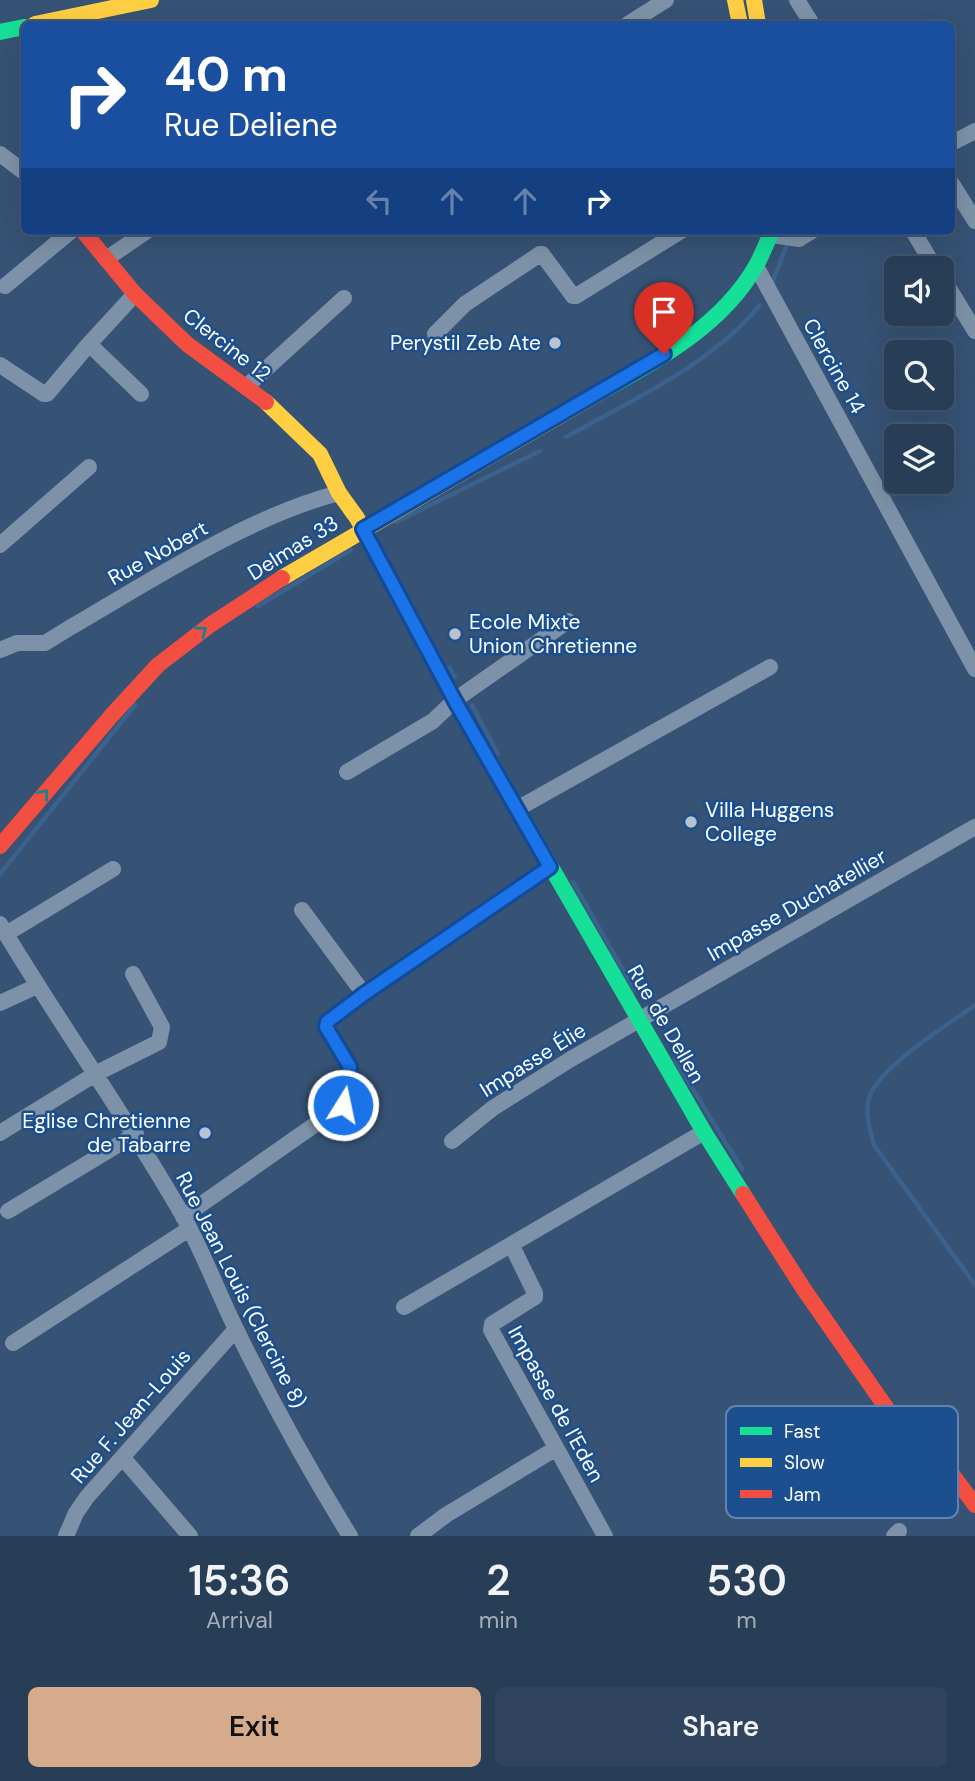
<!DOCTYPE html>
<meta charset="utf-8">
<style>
body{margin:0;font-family:"DM Sans",sans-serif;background:#30455d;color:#f1f3f6;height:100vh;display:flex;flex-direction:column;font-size:26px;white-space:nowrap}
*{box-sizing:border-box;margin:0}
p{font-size:23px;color:#a5aeba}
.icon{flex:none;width:38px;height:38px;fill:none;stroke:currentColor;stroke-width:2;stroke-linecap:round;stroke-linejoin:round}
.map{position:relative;height:1536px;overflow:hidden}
.panel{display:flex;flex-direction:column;background:#283e57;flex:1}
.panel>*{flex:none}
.banner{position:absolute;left:21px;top:21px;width:934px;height:214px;border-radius:10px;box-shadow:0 7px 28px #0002,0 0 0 2px #44576d;background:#1a4fa0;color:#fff;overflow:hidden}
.fabs{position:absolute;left:884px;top:256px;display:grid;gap:14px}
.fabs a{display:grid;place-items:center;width:70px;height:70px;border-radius:10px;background:#283e57;box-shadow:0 7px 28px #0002,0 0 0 2px #44576d;font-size:35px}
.pin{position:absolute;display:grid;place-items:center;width:60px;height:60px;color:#fff;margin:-72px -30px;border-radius:50% 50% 50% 0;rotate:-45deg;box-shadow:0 0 7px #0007}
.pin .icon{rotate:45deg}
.me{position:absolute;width:77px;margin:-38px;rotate:10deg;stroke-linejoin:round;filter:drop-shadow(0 0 5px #0008)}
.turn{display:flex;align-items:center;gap:24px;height:147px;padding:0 28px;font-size:32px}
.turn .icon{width:91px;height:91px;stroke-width:2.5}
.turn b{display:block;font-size:49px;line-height:60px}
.lanes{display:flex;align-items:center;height:66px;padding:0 28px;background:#0003;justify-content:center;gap:35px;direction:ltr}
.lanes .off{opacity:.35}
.eta{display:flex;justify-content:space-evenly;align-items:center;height:119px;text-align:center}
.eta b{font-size:42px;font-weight:600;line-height:49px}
.action{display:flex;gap:14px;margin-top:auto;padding:14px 28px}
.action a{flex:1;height:80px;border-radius:10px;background:#d6ab8b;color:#111;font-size:28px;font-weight:600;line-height:80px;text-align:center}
.action a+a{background:#30455d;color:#f1f3f6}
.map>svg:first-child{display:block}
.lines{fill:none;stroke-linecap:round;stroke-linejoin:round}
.stream{stroke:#3b618d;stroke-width:4.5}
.street{stroke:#7d92a8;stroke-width:16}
.fast{stroke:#16e098;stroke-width:16}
.slow{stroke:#ffcf43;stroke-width:16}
.jam{stroke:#f24e42;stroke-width:16}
.oneway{stroke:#198292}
.route-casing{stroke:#114b97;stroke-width:18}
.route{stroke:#1a73e8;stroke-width:12}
.poi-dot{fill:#b9c2ce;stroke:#1b4f8f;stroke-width:2.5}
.labels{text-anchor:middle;stroke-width:5;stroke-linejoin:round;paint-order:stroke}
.poi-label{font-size:21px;fill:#fff;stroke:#1b4f8f;text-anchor:end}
.street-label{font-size:21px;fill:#fff;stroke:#1b4f8f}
.key{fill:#1b4f8f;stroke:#5f84b1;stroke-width:2}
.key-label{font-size:19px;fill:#fff}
</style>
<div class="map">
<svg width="975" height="1536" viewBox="0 0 975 1536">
<rect width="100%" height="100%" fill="#365274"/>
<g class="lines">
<path class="stream" d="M772 283 786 247
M566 437C631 401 712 364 760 305
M396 522 540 451
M258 606 351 550
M449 667 455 677
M472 705 498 754
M0 874 135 705
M573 882 635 991
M975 1005C948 1025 874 1069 868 1102 866 1117 870 1130 874 1145L975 1285
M675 1060 742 1169"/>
<path class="street" d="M797 0 812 24
M628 24 666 0
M952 143 975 131
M0 154 24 172
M952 184 975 221
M913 231 935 268
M772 235 799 239 812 231
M106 259 147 231
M756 266 975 669
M942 277 975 331
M5 286 71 231
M435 334 465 304 540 254H542L573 296H576L681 231
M89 344 141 394
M0 365 44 394H47L89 344 135 294
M246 387 344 298
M0 545 89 467
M0 650 17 643H45L71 627C152 580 249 516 339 493
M347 772 433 721 455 700 568 621
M517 809 770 667
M302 910 364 994
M0 924C59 1023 126 1116 183 1216 203 1252 217 1290 235 1327 270 1399 308 1468 350 1536
M6 934 113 869
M0 1003 37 986
M0 1133 97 1073 159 1042 162 1027 133 974
M452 1141 493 1108 571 1059 975 827
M8 1211 136 1134
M183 1217 343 1105 350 1067 326 1027 327 1022 364 994 549 867
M512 1246 535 1293V1297L492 1324 491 1330 605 1536
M404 1307 704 1132
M13 1343 189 1229
M123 1458 190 1536
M66 1536 76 1513 87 1497 236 1329
M418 1536 446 1515 555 1449
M894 1536 899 1531"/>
<path class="fast" d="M0 32 24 27
M597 394C656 361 721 327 756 266 762 255 767 242 772 231
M502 782 704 1132 743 1194"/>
<path class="slow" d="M735 0 740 24
M754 0 758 24
M35 24 151 0
M266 402 320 454 339 493 357 518 455 700 502 782
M282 578 597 394"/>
<path class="jam" d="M83 231 135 294 187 344 266 402
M0 846 112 715 158 665 210 625 282 578
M743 1194 803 1288 899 1426H916L975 1505"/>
</g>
<defs><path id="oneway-chevron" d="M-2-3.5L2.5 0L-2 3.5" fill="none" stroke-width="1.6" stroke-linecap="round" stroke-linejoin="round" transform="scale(1.75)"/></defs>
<g class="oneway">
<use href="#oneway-chevron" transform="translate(202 631) rotate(-37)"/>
<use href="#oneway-chevron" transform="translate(44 794) rotate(-50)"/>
</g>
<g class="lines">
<defs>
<path id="route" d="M343 1105 350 1067 326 1027 327 1022 364 994 550 867 455 701 363 529 664 354"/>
</defs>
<use href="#route" class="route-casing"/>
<use href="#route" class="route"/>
</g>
<g class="poi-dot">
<circle cx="555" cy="343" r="7"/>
<circle cx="455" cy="634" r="7"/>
<circle cx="691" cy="822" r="7"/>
<circle cx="205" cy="1133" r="7"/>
</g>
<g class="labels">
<g class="poi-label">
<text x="541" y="350">Perystil Zeb Ate</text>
<text x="469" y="629" text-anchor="start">Ecole Mixte<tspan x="469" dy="24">Union Chretienne</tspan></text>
<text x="705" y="817" text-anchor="start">Villa Huggens<tspan x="705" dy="24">College</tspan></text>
<text x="191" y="1128">Eglise Chretienne<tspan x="191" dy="24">de Tabarre</tspan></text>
</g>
<g class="street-label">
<text transform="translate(227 345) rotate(38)" y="7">Clercine 12</text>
<text transform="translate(834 366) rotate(61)" y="7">Clercine 14</text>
<text transform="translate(293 548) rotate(-32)" y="7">Delmas 33</text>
<text transform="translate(158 553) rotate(-29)" y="7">Rue Nobert</text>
<text transform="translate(797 905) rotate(-30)" y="7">Impasse Duchatellier</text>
<text transform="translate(666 1024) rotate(60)" y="7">Rue de Dellen</text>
<text transform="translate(533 1060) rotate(-32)" y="7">Impasse Élie</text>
<text transform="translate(241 1290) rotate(63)" y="7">Rue Jean Louis (Clercine 8)</text>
<text transform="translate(556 1404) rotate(61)" y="7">Impasse de l'Eden</text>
<text transform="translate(131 1416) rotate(-49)" y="7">Rue F. Jean-Louis</text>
</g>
</g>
<rect x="726" y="1406" width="232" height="112" rx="10" class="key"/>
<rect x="740" y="1427" width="32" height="8" fill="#16e098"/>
<rect x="740" y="1458" width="32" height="9" fill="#ffcf43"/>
<rect x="740" y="1490" width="32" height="8" fill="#f24e42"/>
<g class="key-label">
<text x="784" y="1438">Fast</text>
<text x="784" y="1469">Slow</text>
<text x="784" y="1501">Jam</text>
</g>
</svg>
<div class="fabs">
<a><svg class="icon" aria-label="sound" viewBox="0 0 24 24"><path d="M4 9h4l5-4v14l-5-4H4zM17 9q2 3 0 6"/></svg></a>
<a><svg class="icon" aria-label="search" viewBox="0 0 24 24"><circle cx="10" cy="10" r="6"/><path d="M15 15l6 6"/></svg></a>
<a><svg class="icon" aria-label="layers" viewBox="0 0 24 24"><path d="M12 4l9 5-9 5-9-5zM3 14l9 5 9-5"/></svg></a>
</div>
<div class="pin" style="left:664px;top:354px;background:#d93025"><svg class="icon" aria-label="arrive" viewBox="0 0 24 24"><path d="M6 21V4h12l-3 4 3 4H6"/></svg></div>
<svg class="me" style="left:343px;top:1105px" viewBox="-20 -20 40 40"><circle r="17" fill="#1a73e8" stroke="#fff" stroke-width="3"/><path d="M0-11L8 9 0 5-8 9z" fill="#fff"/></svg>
<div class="banner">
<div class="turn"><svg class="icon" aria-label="right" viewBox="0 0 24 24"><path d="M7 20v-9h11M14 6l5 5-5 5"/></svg><div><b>40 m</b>Rue Deliene</div></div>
<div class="lanes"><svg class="icon off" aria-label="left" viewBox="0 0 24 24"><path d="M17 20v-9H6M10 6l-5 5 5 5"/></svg><svg class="icon off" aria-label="ahead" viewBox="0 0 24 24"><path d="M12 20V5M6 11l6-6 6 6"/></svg><svg class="icon off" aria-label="ahead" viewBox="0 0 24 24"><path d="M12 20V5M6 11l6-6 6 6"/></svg><svg class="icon" aria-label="right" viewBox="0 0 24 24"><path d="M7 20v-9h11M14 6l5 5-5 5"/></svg></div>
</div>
</div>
<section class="panel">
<div class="eta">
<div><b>15:36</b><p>Arrival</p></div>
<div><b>2</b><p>min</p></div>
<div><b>530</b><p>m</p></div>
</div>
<div class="action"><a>Exit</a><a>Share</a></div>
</section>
